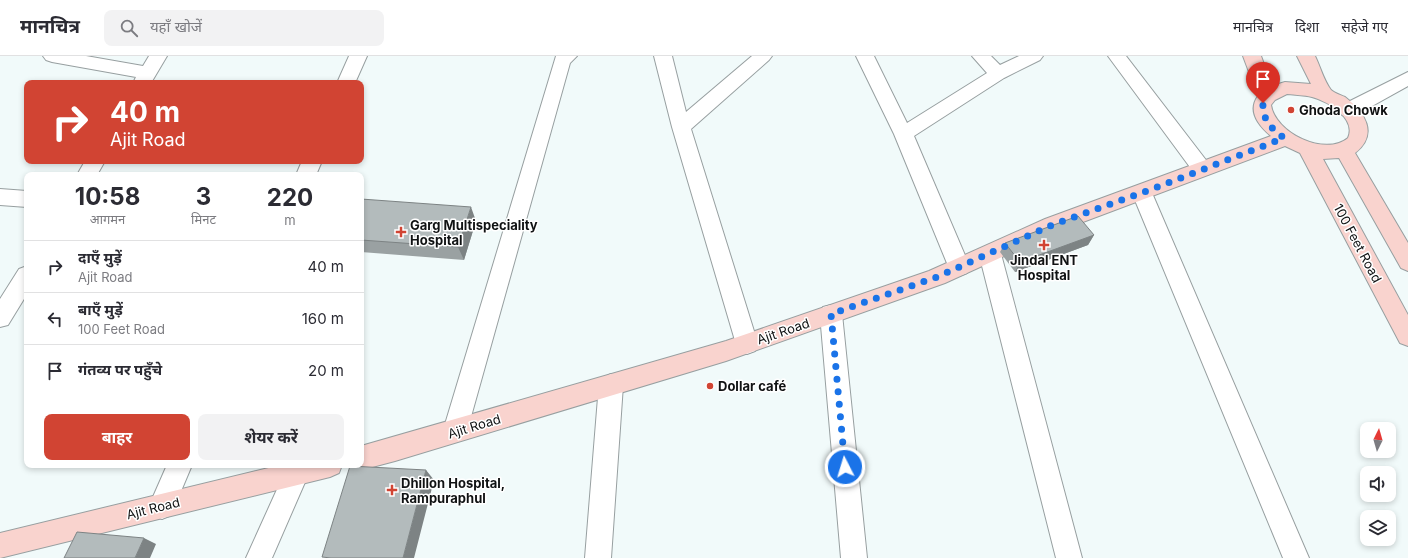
<!DOCTYPE html>
<html lang="hi">
<meta charset="utf-8">
<style>
body{margin:0;font-family:Inter,"Noto Sans Devanagari",sans-serif;background:#f2f2f3;color:#2b2b33;height:100vh;display:flex;flex-direction:column;font-size:15px;white-space:nowrap}
*{box-sizing:border-box;margin:0}
p{font-size:13px;color:#7c7c81}
.icon{flex:none;width:22px;height:22px;fill:none;stroke:currentColor;stroke-width:2;stroke-linecap:round;stroke-linejoin:round}
.map{position:relative;flex:1;overflow:hidden}
.sheet{position:absolute;left:24px;top:116px;width:340px;height:296px;display:flex;flex-direction:column;background:#fff;border-radius:8px;box-shadow:0 2px 6px #0003}
.sheet>*{flex:none}
.guide{position:absolute;left:24px;top:24px;width:340px;height:84px;border-radius:8px;box-shadow:0 2px 6px #0003;background:#d14433;color:#fff;overflow:hidden}
.needle{width:26px;rotate:5deg}
.buttons{position:absolute;left:1360px;top:366px;display:grid;gap:8px}
.buttons a{display:grid;place-items:center;width:36px;height:36px;border-radius:8px;background:#fff;box-shadow:0 2px 6px #0003;font-size:20px}
.pin{position:absolute;display:grid;place-items:center;width:34px;height:34px;color:#fff;margin:-41px -17px;border-radius:50% 50% 50% 0;rotate:-45deg;box-shadow:0 0 4px #0007}
.pin .icon{rotate:45deg}
.me{position:absolute;width:44px;margin:-22px;rotate:355deg;stroke-linejoin:round;filter:drop-shadow(0 0 3px #0008)}
.turn{display:flex;align-items:center;gap:14px;height:84px;padding:0 20px;font-size:18px}
.turn .icon{width:52px;height:52px;stroke-width:2.5}
.turn b{display:block;font-size:28px;line-height:34px}
.eta{display:flex;justify-content:space-evenly;align-items:center;height:68px;text-align:center}
.eta b{font-size:24px;font-weight:700;line-height:28px}
.button{display:flex;gap:8px;margin-top:auto;padding:8px 20px}
.button a{flex:1;height:46px;border-radius:8px;background:#d14433;color:#fff;font-size:16px;font-weight:700;line-height:46px;text-align:center}
.button a+a{background:#f2f2f3;color:#2b2b33}
ul{padding:0;list-style:none}
li{display:flex;align-items:center;gap:12px;height:52px;padding:0 20px;border-top:1px solid #e1e1e2}
li div{flex:1}
li b{display:block;font-size:15px}
li em{font-style:normal}
header{display:flex;align-items:center;gap:24px;box-sizing:border-box;height:56px;padding:0 20px;background:#fff;border-bottom:1px solid #e1e1e2}
header strong{font-size:19px}
nav{display:flex;gap:22px;margin-inline-start:auto;font-size:14px}
.search{width:280px;height:36px;background:#f2f2f3;display:flex;align-items:center;gap:10px;box-sizing:border-box;padding:0 14px;border-radius:8px;color:#7c7c81;font-size:15px}
.map>svg:first-child{display:block}
.lines{fill:none;stroke-linecap:round;stroke-linejoin:round}
.street-casing{stroke:#979fa0;stroke-width:2}
.secondary-casing{stroke:#979fa0;stroke-width:2}
.street{fill:#fff;fill-rule:evenodd}
.secondary{fill:#f9d3ce;fill-rule:evenodd}
.wall{fill:#9aa1a2}
.shaded-wall{fill:#7d8384}
.building{fill:#b3bbbc;stroke:#7d8384}
.route{stroke:#1a73e8;stroke-width:7;stroke-dasharray:0 12.6}
.poi-dot{fill:#d14433;stroke:#fff;stroke-width:1.5}
.labels{text-anchor:middle;stroke-width:3;stroke-linejoin:round;paint-order:stroke}
.poi-label{font-size:13px;font-weight:bold;fill:#101213;stroke:#fff;text-anchor:start}
.street-label{font-size:13px;fill:#101213;stroke:#fff}
</style>
<header>
<strong>मानचित्र</strong>
<div class="search"><svg class="icon" aria-label="search" viewBox="0 0 24 24"><circle cx="10" cy="10" r="6"/><path d="M15 15l6 6"/></svg>यहाँ खोजें</div>
<nav><a>मानचित्र</a><a>दिशा</a><a>सहेजे गए</a></nav>
</header>
<div class="map">
<svg width="1408" height="502" viewBox="0 0 1408 502">
<rect width="100%" height="100%" fill="#f1fafa"/>
<g class="lines">
<defs>
<path id="street" d="M43 0H86L143 10 149 0H167L151 27H133L136 21 52 6 46 4Z
M349 0H367L355 27H337Z
M556 0H577L570 7 467 375 464 383 455 386 446 383 443 375Z
M654 0H672L686 56 752 0H772L769 4 691 73 758 288 755 295 747 298 739 295 736 288 672 71Z
M856 0H874L907 67 987 17 972 0H991L1000 9 1019 0H1043L1040 4 1004 22 914 80 970 211 967 217 959 220 951 217 894 78Z
M1108 0H1126L1209 108 1212 113 1209 118 1202 120 1195 118Z
M1408 16V30L1356 59 1349 61 1342 59 1340 54 1342 49Z
M85 105H105L97 119H77Z
M302 105H322L316 119H296Z
M1142 129 1149 132 1152 137 1309 502H1283L1132 137 1135 132Z
M0 133 27 135V151L0 149Z
M990 189 997 192 1001 198 1082 502H1056L979 198 983 192Z
M27 210V238L8 269 0 271V243L19 213Z
M831 249 839 251 842 258 867 502H841L820 258 823 251Z
M611 318 619 322 623 329 611 502H585L599 329 603 322Z
M167 409H192L171 459 162 463 153 459 149 450Z
M288 409H306L309 417 272 502H246Z"/>
<path id="secondary" d="M1243 0H1261L1272 30 1285 26 1311 28 1297 0H1315C1320 10 1324 25 1331 34 1334 37 1341 39 1345 41 1365 56 1379 78 1355 97L1408 187V215L1401 212 1339 102 1323 103 1408 259V290L1400 287 1300 97 1285 90 1059 175 945 227 726 305 395 405 361 414 352 410 361 409V390L726 285 929 215 1045 163 1271 80C1259 70 1247 55 1258 40ZM1287 38C1295 39 1304 39 1312 41 1327 45 1357 62 1348 82 1325 101 1275 77 1271 49L1275 44Z
M281 409H342L339 417 330 421 0 502V477Z"/>
</defs>
<use href="#street" class="street-casing"/>
<use href="#secondary" class="secondary-casing"/>
<use href="#street" class="street"/>
<use href="#secondary" class="secondary"/>
</g>
<path class="wall" d="M361 143 476 165 464 204 361 196Z
M1094 179 1088 189 1015 216 1000 196 1005 187Z"/>
<path class="shaded-wall" d="M471 151 476 165 464 204 458 191Z
M1094 179 1088 189 1015 216 1020 206Z
M426 414 434 424 414 502H403Z
M144 482 156 488 150 502H135Z"/>
<path class="building" d="M361 143 471 151 458 191 361 184Z
M1078 160 1094 179 1020 206 1005 187Z
M350 410 426 414 403 502H331L322 501Z
M77 476 144 482 135 502H64Z"/>
<g class="lines">
<path class="route" d="M845 411 831 258 937 221 1052 169 1155 132 1284 82C1272 73 1262 64 1263 47"/>
</g>
<g class="poi-dot">
<circle cx="1291" cy="54" r="4"/>
<path d="M399 170h4v4h4v4h-4v4h-4v-4h-4v-4h4z"/>
<path d="M1042 183h4v4h4v4h-4v4h-4v-4h-4v-4h4z"/>
<circle cx="710" cy="330" r="4"/>
<path d="M390 428h4v4h4v4h-4v4h-4v-4h-4v-4h4z"/>
</g>
<g class="labels">
<g class="poi-label">
<text x="1299" y="59">Ghoda Chowk</text>
<text x="410" y="174">Garg Multispeciality<tspan x="410" dy="15">Hospital</tspan></text>
<text x="1044" y="209" text-anchor="middle">Jindal ENT<tspan x="1044" dy="15">Hospital</tspan></text>
<text x="718" y="335">Dollar café</text>
<text x="401" y="432">Dhillon Hospital,<tspan x="401" dy="15">Rampuraphul</tspan></text>
</g>
<g class="street-label">
<text transform="translate(1358 187) rotate(62)" y="5">100 Feet Road</text>
<text transform="translate(783 275) rotate(-19)" y="5">Ajit Road</text>
<text transform="translate(474 370) rotate(-17)" y="5">Ajit Road</text>
<text transform="translate(153 452) rotate(-14)" y="5">Ajit Road</text>
</g>
</g>
</svg>
<div class="buttons">
<a><svg class="needle" viewBox="-14 -14 28 28"><path d="M0-13l5 13h-10z" fill="#e53935"/><path d="M0 13l5-13h-10z" fill="#7c7c81"/></svg></a>
<a><svg class="icon" aria-label="sound" viewBox="0 0 24 24"><path d="M4 9h4l5-4v14l-5-4H4zM17 9q2 3 0 6"/></svg></a>
<a><svg class="icon" aria-label="layers" viewBox="0 0 24 24"><path d="M12 4l9 5-9 5-9-5zM3 14l9 5 9-5"/></svg></a>
</div>
<div class="pin" style="left:1263px;top:47px;background:#d93025"><svg class="icon" aria-label="arrive" viewBox="0 0 24 24"><path d="M6 21V4h12l-3 4 3 4H6"/></svg></div>
<svg class="me" style="left:845px;top:411px" viewBox="-20 -20 40 40"><circle r="17" fill="#1a73e8" stroke="#fff" stroke-width="3"/><path d="M0-11L8 9 0 5-8 9z" fill="#fff"/></svg>
<div class="guide">
<div class="turn"><svg class="icon" aria-label="right" viewBox="0 0 24 24"><path d="M7 20v-9h11M14 6l5 5-5 5"/></svg><div><b>40 m</b>Ajit Road</div></div>
</div>
<section class="sheet">
<div class="eta">
<div><b>10:58</b><p>आगमन</p></div>
<div><b>3</b><p>मिनट</p></div>
<div><b>220</b><p>m</p></div>
</div>
<ul>
<li><svg class="icon" aria-label="right" viewBox="0 0 24 24"><path d="M7 20v-9h11M14 6l5 5-5 5"/></svg><div><b>दाएँ मुड़ें</b><p>Ajit Road</p></div><em>40 m</em></li>
<li><svg class="icon" aria-label="left" viewBox="0 0 24 24"><path d="M17 20v-9H6M10 6l-5 5 5 5"/></svg><div><b>बाएँ मुड़ें</b><p>100 Feet Road</p></div><em>160 m</em></li>
<li><svg class="icon" aria-label="arrive" viewBox="0 0 24 24"><path d="M6 21V4h12l-3 4 3 4H6"/></svg><div><b>गंतव्य पर पहुँचे</b></div><em>20 m</em></li>
</ul>
<div class="button"><a>बाहर</a><a>शेयर करें</a></div>
</section>
</div>
